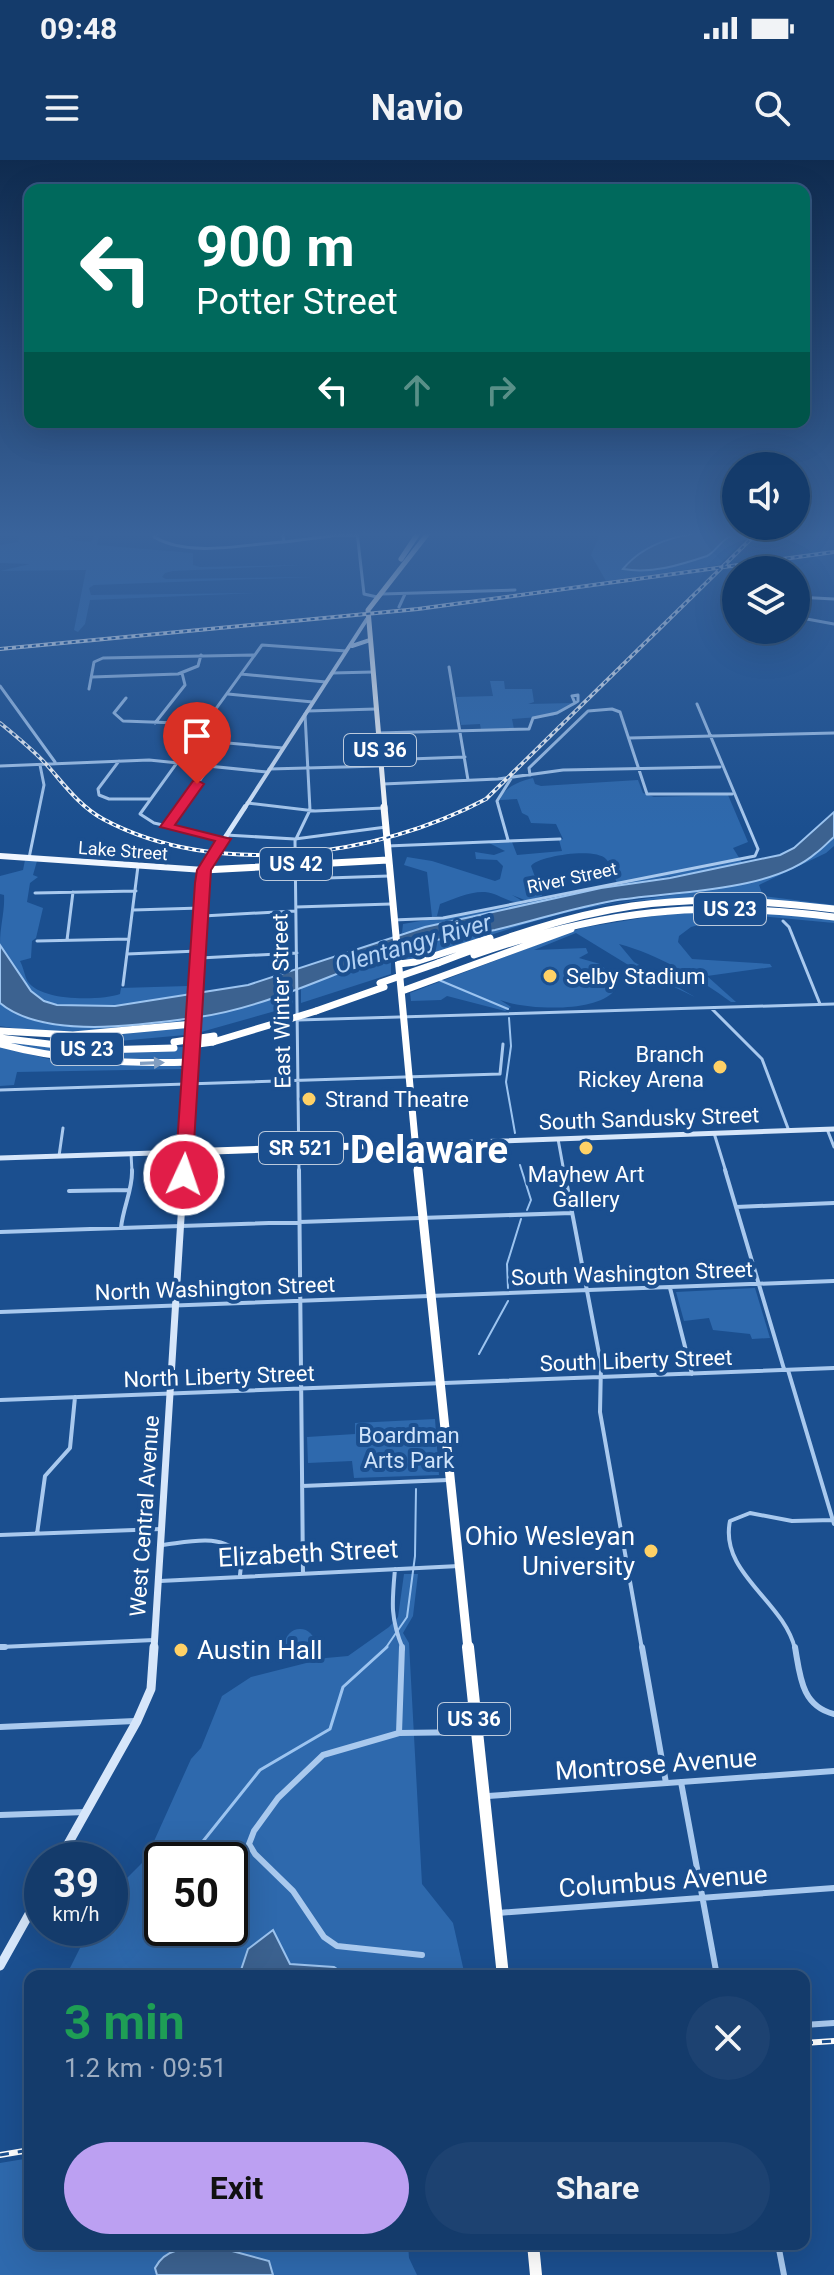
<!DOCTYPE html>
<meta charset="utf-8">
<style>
body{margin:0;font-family:Roboto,sans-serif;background:#1d4271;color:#f1f3f6;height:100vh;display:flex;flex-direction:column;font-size:30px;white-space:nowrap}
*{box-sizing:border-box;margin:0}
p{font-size:26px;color:#9dadc1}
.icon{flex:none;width:44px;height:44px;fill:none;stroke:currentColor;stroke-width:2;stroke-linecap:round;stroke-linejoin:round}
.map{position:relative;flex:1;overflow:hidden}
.drawer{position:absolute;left:24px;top:1810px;width:786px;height:280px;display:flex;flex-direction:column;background:#143b6b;border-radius:16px;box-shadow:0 8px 32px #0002,0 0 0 2px #33557e}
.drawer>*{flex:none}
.top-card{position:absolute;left:24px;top:24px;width:786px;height:244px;border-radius:16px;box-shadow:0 8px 32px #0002,0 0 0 2px #33557e;background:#00695c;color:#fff;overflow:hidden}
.tools{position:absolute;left:722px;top:292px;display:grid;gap:16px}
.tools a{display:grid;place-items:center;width:88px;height:88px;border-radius:50%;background:#143b6b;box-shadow:0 8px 32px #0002,0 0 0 2px #33557e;font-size:40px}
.speed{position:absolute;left:24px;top:1682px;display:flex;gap:16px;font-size:40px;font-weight:700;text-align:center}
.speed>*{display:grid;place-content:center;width:104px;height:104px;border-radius:50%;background:#143b6b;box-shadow:0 8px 32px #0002,0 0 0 2px #33557e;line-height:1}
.speed small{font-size:20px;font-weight:400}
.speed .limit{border:4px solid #111;border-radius:12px;background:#fff;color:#111}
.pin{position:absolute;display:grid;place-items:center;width:68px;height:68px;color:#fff;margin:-82px -34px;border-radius:50% 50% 50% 0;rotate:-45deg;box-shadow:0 0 8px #0007}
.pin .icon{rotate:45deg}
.me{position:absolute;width:88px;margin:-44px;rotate:3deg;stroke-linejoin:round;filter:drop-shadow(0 0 6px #0008)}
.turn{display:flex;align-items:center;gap:28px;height:168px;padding:0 40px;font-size:36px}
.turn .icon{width:104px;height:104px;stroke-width:2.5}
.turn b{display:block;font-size:56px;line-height:68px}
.lanes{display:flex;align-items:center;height:76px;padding:0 40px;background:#0003;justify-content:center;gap:40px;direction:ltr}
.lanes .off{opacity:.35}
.round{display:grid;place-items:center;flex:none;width:84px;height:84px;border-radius:42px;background:#1d4271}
.overview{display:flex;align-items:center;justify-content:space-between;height:136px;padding:0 40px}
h1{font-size:48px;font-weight:700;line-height:60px;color:#1e9e55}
.cta{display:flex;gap:16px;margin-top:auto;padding:16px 40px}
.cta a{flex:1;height:92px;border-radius:48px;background:#bca0f2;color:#111;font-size:32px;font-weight:700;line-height:92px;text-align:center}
.cta a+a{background:#1d4271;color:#f1f3f6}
.status{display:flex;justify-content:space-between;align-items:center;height:56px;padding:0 40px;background:#143b6b;direction:ltr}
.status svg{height:22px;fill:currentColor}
header{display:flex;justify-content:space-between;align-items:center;height:104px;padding:0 40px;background:#143b6b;font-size:36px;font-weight:700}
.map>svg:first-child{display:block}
.green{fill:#2e69ad;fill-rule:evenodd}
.water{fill:#3c6290;stroke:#9cc4f0;stroke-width:2}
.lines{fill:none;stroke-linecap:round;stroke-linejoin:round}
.stream-far1{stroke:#9cc4f0;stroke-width:2}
.stream{stroke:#9cc4f0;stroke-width:3}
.street-far2{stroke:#a9c9ee;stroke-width:3}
.street-far1{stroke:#a9c9ee;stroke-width:4}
.street{stroke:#a9c9ee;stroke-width:6}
.secondary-far3{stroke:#d6e6fa;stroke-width:4}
.secondary-far2{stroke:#d6e6fa;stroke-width:5}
.secondary-far1{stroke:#d6e6fa;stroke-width:7}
.secondary{stroke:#d6e6fa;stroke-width:9}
.primary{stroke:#f0f6ff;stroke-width:6}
.highway-far3{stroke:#fff;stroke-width:5}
.highway-far2{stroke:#fff;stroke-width:7}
.highway-far1{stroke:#fff;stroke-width:9}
.highway{stroke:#fff;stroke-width:12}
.rail-far1-casing{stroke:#fff;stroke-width:4}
.rail-casing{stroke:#fff;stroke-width:6}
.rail-far1{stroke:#1b4f8f;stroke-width:2;stroke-dasharray:4;stroke-linecap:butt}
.rail{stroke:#1b4f8f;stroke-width:3;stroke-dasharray:9;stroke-linecap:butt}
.highway-bridge{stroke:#fff;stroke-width:7}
.oneway{fill:#829ec1}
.route{fill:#e11d48;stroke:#92132f;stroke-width:2}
.poi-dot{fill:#ffd166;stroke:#1b4f8f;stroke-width:3}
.labels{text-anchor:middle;stroke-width:8;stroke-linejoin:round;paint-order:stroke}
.far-street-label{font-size:18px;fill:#fff;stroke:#1b4f8f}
.shield{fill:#1b4f8f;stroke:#bbcadd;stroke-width:2}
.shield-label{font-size:20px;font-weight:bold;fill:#fff}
.poi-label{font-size:22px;fill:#fff;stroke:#1b4f8f;text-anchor:start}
.street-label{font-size:22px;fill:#fff;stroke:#1b4f8f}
.park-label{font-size:22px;fill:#cfe3fa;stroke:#1b4f8f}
.water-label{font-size:24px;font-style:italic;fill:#b5d3f5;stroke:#1b4f8f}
.near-poi-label{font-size:26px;fill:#fff;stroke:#1b4f8f;text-anchor:end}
.near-street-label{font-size:26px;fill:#fff;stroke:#1b4f8f}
.town-label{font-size:38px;font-weight:bold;fill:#fff;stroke:#1b4f8f}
</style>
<div class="status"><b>09:48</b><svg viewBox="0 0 49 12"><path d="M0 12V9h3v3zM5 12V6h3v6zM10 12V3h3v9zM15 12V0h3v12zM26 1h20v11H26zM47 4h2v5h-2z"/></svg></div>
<header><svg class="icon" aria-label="menu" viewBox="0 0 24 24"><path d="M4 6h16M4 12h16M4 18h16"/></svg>Navio<svg class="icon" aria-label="search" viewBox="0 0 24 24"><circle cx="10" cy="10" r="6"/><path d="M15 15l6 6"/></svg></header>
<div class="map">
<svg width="834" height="2115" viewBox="0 0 834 2115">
<rect width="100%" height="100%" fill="#1b4f8f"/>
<path class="green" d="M50 372 77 381 91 382 96 372H100L97 385 193 393V405L200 407 307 405 173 411 165 413 162 417 166 419 314 417 94 425 89 428 91 435 258 433 90 440 85 464 78 472 74 470 86 410 0 411 30 404 0 403V385L18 382 21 373Z
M601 372H750L751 373 719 405 606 421 591 395Z
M490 521H504L505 529H532L534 542 528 544 574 543 553 556 512 559 514 569 481 570 480 564 461 565 456 537 493 536Z
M533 618 535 624 541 626 638 620 643 633 654 637 728 635 748 682 733 688 743 704 601 728 532 744 528 742 617 723C614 716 611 704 606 699 595 687 538 696 531 706L542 736 527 741 512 735 524 742C510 745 499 733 485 732 471 731 453 739 440 744L437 756 432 757 427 712 404 705 407 697 432 701 495 721 500 719 503 706 497 700 476 699 475 692 494 695 505 691 489 683 512 682 517 695 562 691 559 680 563 679 556 664 531 663 528 656 522 653 517 639 500 640C504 627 520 621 533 618Z
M834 677V686L826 693 759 725 763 736 834 745V747C773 745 710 738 649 740 567 744 489 777 411 801L406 799 404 789 570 749 702 731 758 719 794 706 816 693Z
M25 700 37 701 33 715 38 717 30 723 27 742 43 748 36 778 32 781 31 798 20 801C23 807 24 812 26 818 35 842 100 841 120 834L121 828 188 826 187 834C151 840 79 857 45 842 34 836 27 825 19 815 13 806 2 795 0 784 0 766 5 751 4 735L0 734V716L23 710Z
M525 743 529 745 402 773 403 764Z
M713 752H762L834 759V763L760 756 739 763 714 761 691 767 679 776 678 782 692 799 770 804 772 807 707 816 736 842H731C700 819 657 794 619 784L634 802 695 837 630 806 576 773 534 790 586 788 588 793 579 798 600 804 616 819 614 831C595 853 528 850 500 840L511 847 505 851 447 836 441 840 411 841 410 833 581 768 666 754Z
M391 794V814L301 843V828Z
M292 831 293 846 201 872 200 857Z
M0 843C45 881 129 863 184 858L177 864C117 870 60 877 0 866Z
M186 868 185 875 119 881 54 877Z
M0 879 67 890 184 887V899C121 902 59 904 0 879Z
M0 887 69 904H177L183 909 17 912 14 925 0 926Z
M755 1128 770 1178 752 1179 750 1174 713 1170 709 1158 684 1161 676 1132Z
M435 1259 439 1315 354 1318 352 1301 308 1303 307 1277 355 1274V1263Z
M404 1414H418L413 1456 403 1473 409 1483 422 1724 453 1763 465 1816H66L90 1768H110V1735L146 1699 191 1599 201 1588 222 1536 251 1517 326 1498 348 1496 389 1467 398 1457ZM162 1700H230V1768H162Z
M285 1484a15 15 0 1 1 30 0a15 15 0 1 1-30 0Z
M30 1998V2084H408L409 2098 417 2115H273V2112L155 2108 157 2115H0V2003Z"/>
<path class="water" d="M720 372 729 377C720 382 714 393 707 396 680 405 652 414 623 409 645 382 684 372 720 372Z
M834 652V677C828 682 823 688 816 693 770 733 670 731 612 741 572 748 534 761 495 770 473 774 451 776 429 782 351 802 280 845 199 857 144 865 44 880 0 843V785L31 831 44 841 57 845 115 846 248 825 425 767 601 728 670 718 780 695 794 688Z
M273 1770 290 1804 334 1807 347 1816H239L248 1789Z
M221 2088 269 2101 273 2115H157L155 2108C168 2083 196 2089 221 2088Z"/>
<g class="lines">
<path class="stream-far1" d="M420 783 422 797
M439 820 508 849
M509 858 511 886 506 922 515 973
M520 1005 531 1040 527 1050
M508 1128 507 1104 521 1059
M479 1194 508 1141
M385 1489 407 1457 415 1396 416 1329"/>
<path class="stream" d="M188 1700 260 1610 330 1569 343 1527 387 1487"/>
<path class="street-far2" d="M160 372 154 377C190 398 244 384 284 382L282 372
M357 372 364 434 377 437
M339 375H358
M284 382 339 375
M736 432 726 440 736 448
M382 434 515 430
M796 437 834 439
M399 447 405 434
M796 457 834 464
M449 507 468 620
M332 513 373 512
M241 514 326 522
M92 517 178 514 198 506 201 495
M0 526 55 602
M89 529 94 502 103 498 254 495
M228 534 313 542
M578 535V541L575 543 572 536Z
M126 538 114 553 123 561 205 564
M307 551 376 549
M155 563 185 525 182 513
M378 573 529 569 533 558 557 553 575 543
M629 578 834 573
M194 580 283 588
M381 600 465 597
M119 601 98 629 99 635 109 639H150
M0 606 149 600 267 612
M269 609 381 606
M530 615 529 608 588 551 612 549 620 552 647 634H732
M383 624 498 619 563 610 720 607
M247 643 315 651 384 648
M167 667 226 583
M226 675 295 679 386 667
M224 679 154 663 140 654 262 485 346 491
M508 680 497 641 512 617
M387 686 560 679
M29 698 44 625 40 605
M296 719 389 716
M35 733 136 731
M296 747 391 744
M133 750 201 748
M203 756 295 751
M393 760 443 758 755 696 758 689 697 544
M783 761 789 767 820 844
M67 780 73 732
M37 781 129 779
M127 794 198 791
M200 798 297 793
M123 825 138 706
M711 848 762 899 789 971
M298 860 834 844
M0 930 500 914 503 884
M827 969 834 987
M714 973 726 1012
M558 979 564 1012
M131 993 132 1012
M59 996 63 968
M299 1012 295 681 310 650 305 554"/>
<path class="street-far1" d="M299 1010 303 1414
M564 1010 601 1204 600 1252 642 1489
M725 1010 784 1209
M69 1031 129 1030
M736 1047 834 1043
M121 1068C123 1047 133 1029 132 1010
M0 1072 572 1053
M670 1128 692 1214
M0 1152 834 1121
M788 1210 834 1364
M0 1240 834 1208
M302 1326 448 1320
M37 1374 45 1316 70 1288 75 1237
M0 1375 161 1369
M162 1385C189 1382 222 1372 242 1396L240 1415
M395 1409C392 1442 390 1458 403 1489
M160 1421 459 1406
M0 1487 154 1480
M795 1489C784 1441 719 1413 730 1361L750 1353 792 1361 833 1360"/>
<path class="street" d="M0 1487H5
M642 1487 666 1623
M795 1487C800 1515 801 1546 834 1554
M0 1567 135 1561
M399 1573 402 1487
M681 1622 717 1816
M488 1636 834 1611
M0 1655 86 1652
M498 1753 834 1728
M422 1795 337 1786 324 1777 293 1731 255 1694 249 1684 254 1671 278 1638 323 1595 399 1573 473 1572
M804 1865 834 1863
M778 2084 784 2115"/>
<path class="secondary-far3" d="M352 486 370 480
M244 649 367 459"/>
<path class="secondary-far2" d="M204 710 245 647
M416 984 834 969
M0 998 185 992 184 1012"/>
<path class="secondary-far1" d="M154 1489 184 1010"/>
<path class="secondary" d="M59 1700 137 1561 151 1529 154 1487
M0 1806 42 1731"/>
<path class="primary" d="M0 696 204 710"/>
<path class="highway-far3" d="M401 399 419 372
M385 649 368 450 429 372"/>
<path class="highway-far2" d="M384 647 418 1012
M388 700 204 710 185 992 416 984
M474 795C604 750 697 740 834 757
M438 803C501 779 565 756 632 746 699 736 767 741 834 749
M399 804 415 802 490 778
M402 831 571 769
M316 851 384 827
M0 871 73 875 193 864
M0 878 97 890 174 888
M213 882 283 861
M0 884C63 901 126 904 191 902"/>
<path class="highway-far1" d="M418 1010 468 1489"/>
<path class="highway" d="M468 1487 503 1816
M533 2084 536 2115"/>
<defs>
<path id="rail-far1" d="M0 489 418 449 834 392
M0 563C16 576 32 589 46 604 63 623 79 646 103 659 216 720 377 697 486 639L758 372"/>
<path id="rail" d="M804 1883 834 1881
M0 1995 30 1990"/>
</defs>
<use href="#rail-far1" class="rail-far1-casing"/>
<use href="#rail" class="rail-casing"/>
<use href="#rail-far1" class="rail-far1"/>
<use href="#rail" class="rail"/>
<path class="highway-bridge" d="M380 823 438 803
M283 861 316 851
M174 882 214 876
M191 885 213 882"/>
</g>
<defs><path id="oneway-solid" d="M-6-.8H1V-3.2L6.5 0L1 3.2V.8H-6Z" transform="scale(2)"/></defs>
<use class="oneway" href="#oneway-solid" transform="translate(152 903) rotate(-2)"/>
<linearGradient id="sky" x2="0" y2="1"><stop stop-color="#0f2b4f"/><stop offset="0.56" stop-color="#39639b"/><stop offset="1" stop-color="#39639b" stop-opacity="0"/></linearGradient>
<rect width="834" height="668" fill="url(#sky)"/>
<path class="route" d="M197 620 204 624 175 665 231 679 211 710 192 1015 184 1020 175 1015 195 723 197 710 215 681 160 667 193 621Z"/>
<g class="poi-dot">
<circle cx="550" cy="816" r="8"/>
<circle cx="720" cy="907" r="8"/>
<circle cx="309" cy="939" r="8"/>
<circle cx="586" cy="988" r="8"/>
<circle cx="651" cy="1391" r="8"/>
<circle cx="181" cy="1490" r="8"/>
</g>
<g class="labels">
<g class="far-street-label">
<text transform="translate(123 691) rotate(4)" y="6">Lake Street</text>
<text transform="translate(572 718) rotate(-12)" y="6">River Street</text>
</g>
<g class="shield">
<rect x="344" y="574" width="72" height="32" rx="6"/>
<rect x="260" y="688" width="72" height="32" rx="6"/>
<rect x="694" y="733" width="72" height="32" rx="6"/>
<rect x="51" y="873" width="72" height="32" rx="6"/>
<rect x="259" y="972" width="84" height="32" rx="6"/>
<rect x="438" y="1543" width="72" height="32" rx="6"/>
</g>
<g class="shield-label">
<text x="380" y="597">US 36</text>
<text x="296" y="711">US 42</text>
<text x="730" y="756">US 23</text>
<text x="87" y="896">US 23</text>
<text x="301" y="995">SR 521</text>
<text x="474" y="1566">US 36</text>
</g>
<g class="poi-label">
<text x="566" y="824">Selby Stadium</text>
<text x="704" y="902" text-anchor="end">Branch<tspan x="704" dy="25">Rickey Arena</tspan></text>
<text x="325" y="947">Strand Theatre</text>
<text x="586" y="1022" text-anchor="middle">Mayhew Art<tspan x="586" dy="25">Gallery</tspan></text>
</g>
<g class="street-label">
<text transform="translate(281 841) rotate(-91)" y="8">East Winter Street</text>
<text transform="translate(649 958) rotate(-2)" y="8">South Sandusky Street</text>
<text transform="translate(632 1113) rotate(-2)" y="8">South Washington Street</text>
<text transform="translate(215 1128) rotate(-2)" y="8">North Washington Street</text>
<text transform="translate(636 1200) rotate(-2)" y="8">South Liberty Street</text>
<text transform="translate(219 1216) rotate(-2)" y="8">North Liberty Street</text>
<text transform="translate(144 1356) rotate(-86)" y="8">West Central Avenue</text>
</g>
<g class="park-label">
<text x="409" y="1283">Boardman<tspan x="409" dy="25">Arts Park</tspan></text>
</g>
<g class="water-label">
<text transform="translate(413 784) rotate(-16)" y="8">Olentangy River</text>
</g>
<g class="near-poi-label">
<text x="635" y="1385">Ohio Wesleyan<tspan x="635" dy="30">University</tspan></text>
<text x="197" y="1499" text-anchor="start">Austin Hall</text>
</g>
<g class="near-street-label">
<text transform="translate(308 1393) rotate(-3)" y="9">Elizabeth Street</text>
<text transform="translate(656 1604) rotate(-4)" y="9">Montrose Avenue</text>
<text transform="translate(663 1721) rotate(-4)" y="9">Columbus Avenue</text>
</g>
<g class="town-label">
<text x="429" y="1003">Delaware</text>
</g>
</g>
</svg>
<div class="tools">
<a><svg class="icon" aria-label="sound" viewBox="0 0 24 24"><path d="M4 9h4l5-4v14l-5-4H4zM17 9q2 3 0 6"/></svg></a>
<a><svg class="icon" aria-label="layers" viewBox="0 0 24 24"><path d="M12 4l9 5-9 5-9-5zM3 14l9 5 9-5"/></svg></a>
</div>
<div class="speed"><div>39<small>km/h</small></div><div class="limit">50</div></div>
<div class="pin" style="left:197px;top:624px;background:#d93025"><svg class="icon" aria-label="arrive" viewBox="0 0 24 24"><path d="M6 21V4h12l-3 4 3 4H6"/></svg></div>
<svg class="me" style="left:184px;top:1015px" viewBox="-20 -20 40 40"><circle r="17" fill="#e11d48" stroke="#fff" stroke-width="3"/><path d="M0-11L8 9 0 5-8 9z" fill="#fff"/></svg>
<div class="top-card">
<div class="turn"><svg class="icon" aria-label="left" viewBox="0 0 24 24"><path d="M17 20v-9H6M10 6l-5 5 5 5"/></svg><div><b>900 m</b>Potter Street</div></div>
<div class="lanes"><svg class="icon" aria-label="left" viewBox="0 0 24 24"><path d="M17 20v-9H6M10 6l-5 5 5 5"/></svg><svg class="icon off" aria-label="ahead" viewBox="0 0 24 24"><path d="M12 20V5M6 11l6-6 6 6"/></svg><svg class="icon off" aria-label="right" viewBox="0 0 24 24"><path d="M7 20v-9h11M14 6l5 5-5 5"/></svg></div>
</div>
<section class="drawer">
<div class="overview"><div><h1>3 min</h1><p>1.2 km · 09:51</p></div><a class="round"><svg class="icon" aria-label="close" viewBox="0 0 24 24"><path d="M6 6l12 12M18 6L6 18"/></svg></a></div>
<div class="cta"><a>Exit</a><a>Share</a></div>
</section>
</div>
